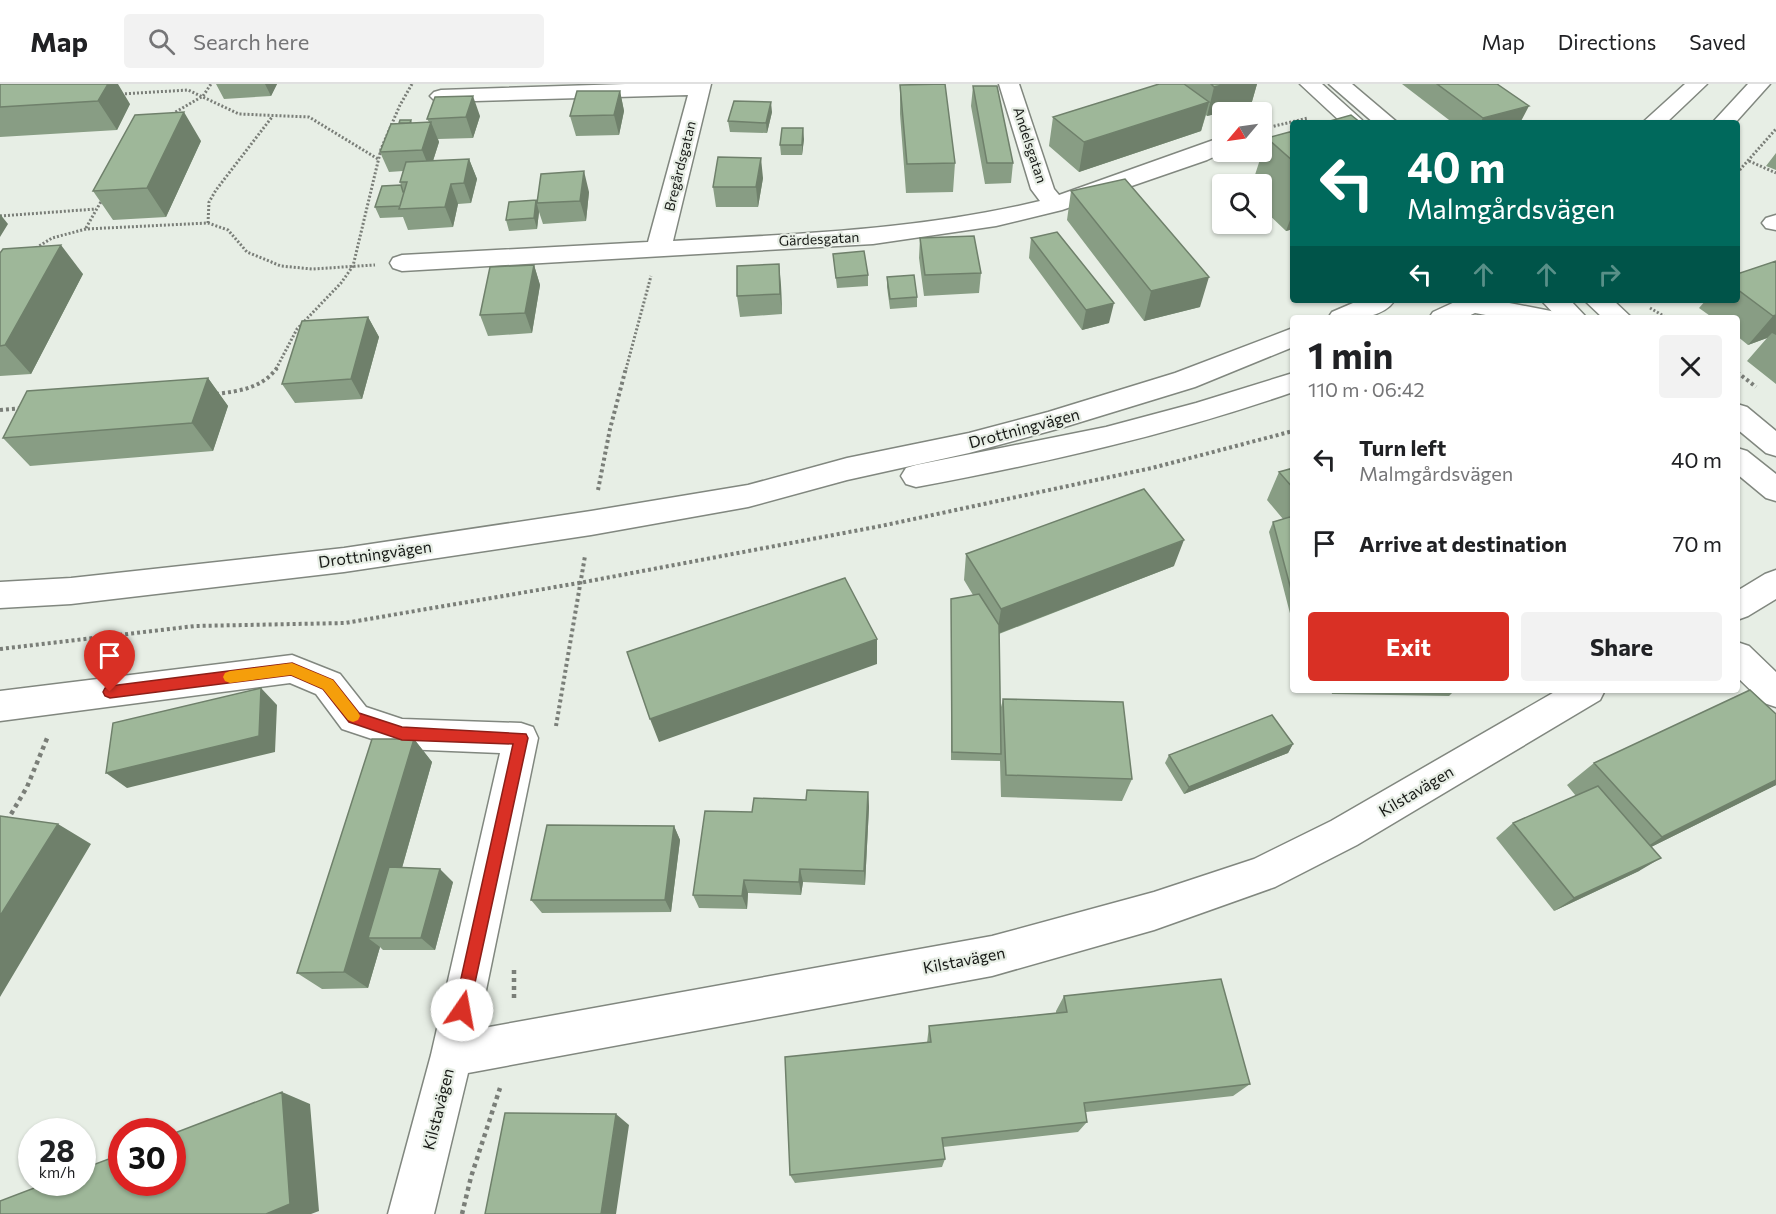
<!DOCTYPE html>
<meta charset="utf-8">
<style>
body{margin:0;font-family:Commissioner,sans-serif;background:#f2f2f2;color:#202124;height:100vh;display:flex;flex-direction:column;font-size:22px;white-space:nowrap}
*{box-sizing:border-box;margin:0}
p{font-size:20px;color:#757577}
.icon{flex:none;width:33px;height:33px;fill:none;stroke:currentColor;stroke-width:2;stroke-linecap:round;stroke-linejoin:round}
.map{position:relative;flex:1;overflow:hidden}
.sheet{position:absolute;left:1290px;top:231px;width:450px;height:378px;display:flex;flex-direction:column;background:#fff;border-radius:6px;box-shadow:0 2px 4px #0004}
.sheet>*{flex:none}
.guide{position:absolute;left:1290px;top:36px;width:450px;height:183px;border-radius:6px;box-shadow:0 2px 4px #0004;background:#00695c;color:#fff;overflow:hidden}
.needle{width:39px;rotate:241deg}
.buttons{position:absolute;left:1212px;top:18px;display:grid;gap:12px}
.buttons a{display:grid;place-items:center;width:60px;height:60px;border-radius:6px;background:#fff;box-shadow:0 2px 4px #0004;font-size:30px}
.speed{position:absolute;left:18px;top:1034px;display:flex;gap:12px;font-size:30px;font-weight:700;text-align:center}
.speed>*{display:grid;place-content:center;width:78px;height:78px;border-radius:50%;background:#fff;box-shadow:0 2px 4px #0004;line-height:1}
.speed small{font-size:15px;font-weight:400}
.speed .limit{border:9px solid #d22;background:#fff;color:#111}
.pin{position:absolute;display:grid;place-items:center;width:51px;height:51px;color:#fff;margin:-62px -26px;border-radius:50% 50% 50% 0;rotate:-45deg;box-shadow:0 0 6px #0007}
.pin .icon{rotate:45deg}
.me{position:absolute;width:66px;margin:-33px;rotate:12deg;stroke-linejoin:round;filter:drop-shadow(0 0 4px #0008)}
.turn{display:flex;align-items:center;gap:21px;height:126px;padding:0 18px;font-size:27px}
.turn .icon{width:78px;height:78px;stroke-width:2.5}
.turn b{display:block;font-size:42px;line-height:51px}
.lanes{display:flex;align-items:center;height:57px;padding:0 18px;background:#0003;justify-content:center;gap:30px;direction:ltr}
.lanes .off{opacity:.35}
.round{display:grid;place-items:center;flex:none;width:63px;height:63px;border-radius:6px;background:#f2f2f2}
.head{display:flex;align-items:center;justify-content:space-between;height:102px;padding:0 18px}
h1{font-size:36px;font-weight:700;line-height:45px}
.button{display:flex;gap:12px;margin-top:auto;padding:12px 18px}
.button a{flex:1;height:69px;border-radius:6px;background:#d93025;color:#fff;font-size:24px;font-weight:700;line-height:69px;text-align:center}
.button a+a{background:#f2f2f2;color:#202124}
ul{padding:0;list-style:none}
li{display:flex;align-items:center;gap:18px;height:84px;padding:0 18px}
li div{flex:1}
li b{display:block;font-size:22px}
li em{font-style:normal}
header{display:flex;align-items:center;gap:36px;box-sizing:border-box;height:84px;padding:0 30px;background:#fff;border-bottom:2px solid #e0e0e0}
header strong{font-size:28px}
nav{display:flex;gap:33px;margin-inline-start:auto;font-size:21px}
.search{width:420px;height:54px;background:#f2f2f2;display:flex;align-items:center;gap:15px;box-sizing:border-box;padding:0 21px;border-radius:6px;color:#757577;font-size:22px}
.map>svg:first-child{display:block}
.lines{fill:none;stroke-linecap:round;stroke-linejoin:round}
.minor-casing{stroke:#81877f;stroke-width:3}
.major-casing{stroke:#81877f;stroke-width:3}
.path-far2{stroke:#7a7e78;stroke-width:3;stroke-dasharray:2 2;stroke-linecap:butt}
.path-far1{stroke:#7a7e78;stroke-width:4;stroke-dasharray:3 3;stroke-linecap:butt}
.path{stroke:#7a7e78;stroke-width:4.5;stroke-dasharray:4 4;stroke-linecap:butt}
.minor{fill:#fff;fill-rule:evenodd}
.major{fill:#fff;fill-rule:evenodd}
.wall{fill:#889d84}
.shaded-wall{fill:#6f806b}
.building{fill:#9eb799;stroke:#6f806b;stroke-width:1.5}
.route{fill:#d93025;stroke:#8d1f18;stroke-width:1.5}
.slow{fill:#f59e0b}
.labels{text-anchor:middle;stroke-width:4.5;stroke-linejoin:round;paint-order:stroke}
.far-street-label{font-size:14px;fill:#171916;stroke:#e7eee5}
.street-label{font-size:16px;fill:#171916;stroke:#e7eee5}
</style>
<header>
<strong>Map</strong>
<div class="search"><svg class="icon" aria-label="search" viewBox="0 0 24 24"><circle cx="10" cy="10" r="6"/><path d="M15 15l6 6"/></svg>Search here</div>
<nav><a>Map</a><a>Directions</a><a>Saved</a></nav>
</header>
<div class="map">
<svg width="1776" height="1130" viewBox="0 0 1776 1130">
<rect width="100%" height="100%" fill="#e7eee5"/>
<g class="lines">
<defs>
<path id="minor" d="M625 0H711L673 157C796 150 919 146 1040 117L1031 105 999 0H1019L1054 105 1059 111 1222 53 1224 68 1207 76 1062 126 996 142 873 160 402 187 393 184 390 179 393 174 402 171 648 158 688 11 441 18 434 16 430 12 434 8 441 6Z
M1300 0H1322L1362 36 1360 39H1342Z
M1329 0H1352L1398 39H1374Z
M1776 131V146L1766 144 1762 139 1766 134Z
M1541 216H1570L1587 234H1558Z
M1584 216H1613L1632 234H1603Z
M1737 320 1747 323 1776 347V372L1766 369 1737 345Z
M1737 364 1747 367 1776 390V417L1766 414 1737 390Z
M1776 486V515L1748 532 1737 536V507L1765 490Z
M1737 558 1749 562 1776 588V623L1764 619 1737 593Z
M292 571 340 590 366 623 402 635 521 639 533 643 538 654 478 945 992 852 1154 808 1254 775 1331 737 1558 606H1605L1600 616 1357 761 1275 803 1154 846 992 892 468 989 434 1130H388L431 971 500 669 402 665 342 645 316 610 290 599 0 637V607Z"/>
<path id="major" d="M1685 0H1707L1666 39H1642Z
M1748 0H1770L1735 39H1712Z
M1360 216H1395C1381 237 1349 234 1328 234L1332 228Z
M1459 216H1494L1556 228 1560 234H1502L1475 229 1464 234H1429L1433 228Z
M1293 244V263L1195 303 1061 344 969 369 847 396 748 423 591 451 344 488 71 520 0 524V498L71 494 344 464 591 427 748 401 847 374 969 349 1048 328 1175 289Z
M1293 289V308C1170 351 1044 379 916 403L906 400 901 392 906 384 916 381 1106 343 1196 319Z"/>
</defs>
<use href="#minor" class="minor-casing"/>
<use href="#major" class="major-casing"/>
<path class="path-far2" d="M121 10 188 6 239 30 309 33 378 75
M172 30 203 12 211 0
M1262 45 1308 34
M1749 77 1776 89
M1737 89 1776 45
M0 132 96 125
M208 139 209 118 216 106 272 33
M86 144 103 114
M36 164 52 154 86 145 208 139 228 146 247 168 281 182 312 185 375 181
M1650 224 1667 234
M276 285 297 245 341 199 353 182 381 65 400 21 412 0
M626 285 651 192"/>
<path class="path-far1" d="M1737 288 1756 303
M216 310C240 307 262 304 277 284
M0 326 23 324
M598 406 610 345 626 284
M0 565 195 542 345 539 579 499 881 442 1152 384 1293 347
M556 642 585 472"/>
<path class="path" d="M7 737 27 703 48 652
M514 886V917
M462 1130 471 1093 500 1004"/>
<use href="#minor" class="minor"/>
<use href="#major" class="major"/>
</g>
<path class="wall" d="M0 0 130 20 117 46 0 53Z
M216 0H277L271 12 224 15Z
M1159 0H1257L1251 21 1207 32 1206 31 1201 47 1079 88 1049 62 1053 33Z
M1402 0H1497L1520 39H1453Z
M900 1 955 79 953 108 906 109 900 30Z
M973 2 1013 79 1011 99 985 100 971 22Z
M620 7 624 27 619 51 576 52 570 32Z
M772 28 767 49 730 48 728 37Z
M480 32 473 54 438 55 439 58 433 77 469 75 477 95 471 119 458 120 453 143 408 146 403 133 380 134 375 123 401 101 400 98 403 87 389 88 380 68 399 39 411 36 412 39 429 38 427 35Z
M1293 47V145L1286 147 1262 124V100H1252L1267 54Z
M804 55 802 71H781L780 61Z
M201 57 166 133 113 136 93 107Z
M1776 69V86L1766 82Z
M763 94 758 123H716L713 103Z
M1071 107 1200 223 1144 237 1067 136Z
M589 108 586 137 543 140 539 128 537 145 509 147 506 136 536 116Z
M920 154 981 189 979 209 924 212 919 174Z
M1031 154 1109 239 1082 246 1029 174Z
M0 169 83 190 31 290 0 292Z
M833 170 868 191V202L837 204Z
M1776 177V300L1747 277 1767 254 1748 261 1737 252V234H1713L1699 224 1706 216H1737V190Z
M534 181 540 201 532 249 488 252 480 231Z
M887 193 917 213V223L890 225 887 203Z
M781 201 782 230 740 233 737 212Z
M368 233 379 253 362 315 295 319 282 300Z
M208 294 228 322 213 367 30 382 3 354Z
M1293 384V541L1269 448 1273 438 1283 435 1267 416 1279 388Z
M966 470 1174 482 999 550 1000 627 1003 615 1132 695 1122 717 1001 713 1000 677 951 676V515L973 511 964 496Z
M1331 606H1455L1449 612 1332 610Z
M414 655 432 678 402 784 453 798 435 866H383L380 863 368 904 322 905 297 889Z
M1293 660 1288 669 1184 710 1165 679 1169 671Z
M1594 679 1776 701 1651 763 1639 787 1554 827 1496 754 1513 739 1576 712 1567 701Z
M868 708 869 723 865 801 803 798 801 811 748 809 747 825 699 824 693 811 752 728 806 716Z
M674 742 680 756 671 828 542 829 531 816Z
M1064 912 1250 1000 1233 1012 1086 1028 1087 1038 1078 1048 943 1063 945 1075 942 1083 795 1099 790 1091 927 959 929 942 1056 929V927Z"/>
<path class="shaded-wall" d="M108 0H118L130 20 117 46 98 17Z
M265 0H277L271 12Z
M1226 0H1257L1251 21 1207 32 1214 3Z
M620 7 624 27 619 51 614 31Z
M473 12 480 32 473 54 466 33Z
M771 18 772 28 767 49 766 39Z
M1209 18 1201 47 1079 88 1084 58Z
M1529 22 1520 39H1480L1483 34Z
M184 28 201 57 166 133 147 104Z
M431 38 439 58 430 86 422 66Z
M803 44 804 55 802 71V61Z
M761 74 763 94 758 123 756 103Z
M469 75 477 95 471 119 464 99Z
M584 87 589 108 586 137 580 117Z
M451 100 458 120 453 143 445 123Z
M536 116 539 128 537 145 534 134Z
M1293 128V145L1286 147Z
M0 130 8 140 0 153Z
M61 161 83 190 31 290 5 261Z
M779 180 781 201 782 230 780 210Z
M534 181 540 201 532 249 525 229Z
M1209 193 1200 223 1144 237 1151 207Z
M1114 219 1109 239 1082 246 1086 226Z
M1776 231V251L1772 249 1767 254 1748 261 1773 232Z
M368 233 379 253 362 315 351 295Z
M208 294 228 322 213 367 192 339Z
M1184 456 1174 482 997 550 1001 525Z
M877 555V580L659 658 650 635Z
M261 604 277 621 275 668 127 704 106 689Z
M414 655 432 678 382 854H368L380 863 368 904 344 888Z
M1293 660 1288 669 1184 710 1189 703Z
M1776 696V701L1631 773 1662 753Z
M868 708 869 723 865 801 864 787Z
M58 740 91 760 0 913V832Z
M674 742 680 756 671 828 665 816Z
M1661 774 1639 787 1554 827 1574 814Z
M440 785 453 798 435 866 421 854Z
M800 785 803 798 801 811 799 798Z
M744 796 748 809 747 825 742 812Z
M282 1008 310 1020 319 1127 311 1130H266Z
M616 1030 629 1041 616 1130H601Z"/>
<path class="building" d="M0 0H108L98 17 0 23Z
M945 0 955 79 907 80 900 1Z
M1159 0H1184L1209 18 1084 58 1053 33Z
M1211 0H1226L1214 3Z
M1437 0H1497L1529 22 1483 34Z
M973 2H997L1013 79H987Z
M577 7H620L614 31 570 32Z
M473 12 466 33 427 35 435 13Z
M734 17 771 18 766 39 728 37Z
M184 28 147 104 93 107 135 31Z
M1351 31 1361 39H1323Z
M400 36H411L410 39H399Z
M431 38 422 66 380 68 391 40Z
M782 44H803L802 61H780Z
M1293 47V77L1267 54Z
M718 73 761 74 756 103H713Z
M469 75 464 99 451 100 445 123 399 125 407 98H400L406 78Z
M584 87 580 117 537 119 541 90Z
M1125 95 1209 193 1151 207 1071 107Z
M401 101 403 108H404L400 122 375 123 382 102Z
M536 116 534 134 506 136 509 118Z
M1057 148 1114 219 1086 226 1031 154Z
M974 152 981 189 925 191 920 154Z
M61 161 5 261 0 262V169L3 165Z
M864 167 868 191 836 194 833 170Z
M1776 177V231L1773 232 1737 205V190Z
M779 180 780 210 737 212V182Z
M534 181 525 229 480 231 490 183Z
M914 191 917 213 890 215 887 193Z
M368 233 351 295 282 300 302 237Z
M208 294 192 339 3 354 27 307Z
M1293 384V404L1279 388Z
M1144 405 1184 456 1001 525 966 470Z
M1293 432V513L1273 438Z
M845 494 877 555 650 635 627 568Z
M979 510 999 541 1001 670 952 668 951 515Z
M261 604 259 652 106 689 113 639Z
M1750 606 1776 630V696L1662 753 1594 679Z
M1003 615 1123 618 1132 695 1006 691Z
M1272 631 1293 660 1189 703 1169 671Z
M372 655H414L344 888 297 889Z
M1598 702 1661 774 1574 814 1513 739Z
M807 706 868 708 864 787 800 785 799 798 744 796 742 812 693 811 705 727 752 728 754 714 806 716Z
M0 732 58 740 0 832Z
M547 741 674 742 665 816H531Z
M389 783 440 785 421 854H368Z
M1221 895 1250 1000 1084 1019 1087 1038 942 1054 945 1075 790 1091 785 973 931 958 929 942 1067 928 1064 912Z
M282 1008 290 1120 266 1130H0V1117L50 1098H82V1085L122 1070V1098H172V1050Z
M505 1029 616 1030 601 1130H485Z"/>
<path class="route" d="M292 579 333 596 359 629 402 643 526 650 528 654 468 931 462 934 456 931 454 926 513 660 402 656 349 638 323 605 291 591 110 614 105 612 103 608 105 604 110 602Z"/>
<path class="slow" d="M292 579 333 596 358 628 360 632 358 636 353 638 348 636 323 605 291 591 230 599 225 597 223 593 225 589 230 587Z"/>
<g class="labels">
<g class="far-street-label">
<text transform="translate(1030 61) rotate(72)" y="5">Andelsgatan</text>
<text transform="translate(680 82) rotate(-76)" y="5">Bregårdsgatan</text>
<text transform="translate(819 155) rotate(-3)" y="5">Gärdesgatan</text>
</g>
<g class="street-label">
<text transform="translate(1024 344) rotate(-15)" y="6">Drottningvägen</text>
<text transform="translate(375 470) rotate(-8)" y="6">Drottningvägen</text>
<text transform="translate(1416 707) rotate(-31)" y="6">Kilstavägen</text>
<text transform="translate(964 876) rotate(-11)" y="6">Kilstavägen</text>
<text transform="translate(438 1025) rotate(-76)" y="6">Kilstavägen</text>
</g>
</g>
</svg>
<div class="buttons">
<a><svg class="needle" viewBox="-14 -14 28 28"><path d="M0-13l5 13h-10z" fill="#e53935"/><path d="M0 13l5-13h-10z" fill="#757577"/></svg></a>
<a><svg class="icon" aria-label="search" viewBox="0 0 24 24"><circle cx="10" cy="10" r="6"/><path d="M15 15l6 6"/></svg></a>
</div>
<div class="speed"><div>28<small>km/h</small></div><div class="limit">30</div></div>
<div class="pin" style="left:110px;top:608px;background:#d93025"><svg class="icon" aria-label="arrive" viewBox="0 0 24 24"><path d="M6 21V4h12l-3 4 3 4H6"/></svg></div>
<svg class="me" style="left:462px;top:926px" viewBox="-20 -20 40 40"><circle r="19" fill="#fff"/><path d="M0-13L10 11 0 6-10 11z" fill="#d93025"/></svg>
<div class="guide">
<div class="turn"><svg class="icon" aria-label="left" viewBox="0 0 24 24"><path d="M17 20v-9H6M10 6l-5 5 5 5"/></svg><div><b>40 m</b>Malmgårdsvägen</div></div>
<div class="lanes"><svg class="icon" aria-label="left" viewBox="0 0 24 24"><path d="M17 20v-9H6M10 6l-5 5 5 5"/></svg><svg class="icon off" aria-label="ahead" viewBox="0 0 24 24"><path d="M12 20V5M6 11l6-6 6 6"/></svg><svg class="icon off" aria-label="ahead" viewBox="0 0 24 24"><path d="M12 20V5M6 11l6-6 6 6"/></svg><svg class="icon off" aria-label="right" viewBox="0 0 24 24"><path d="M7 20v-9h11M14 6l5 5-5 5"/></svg></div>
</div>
<section class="sheet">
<div class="head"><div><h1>1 min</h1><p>110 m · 06:42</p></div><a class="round"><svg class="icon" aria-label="close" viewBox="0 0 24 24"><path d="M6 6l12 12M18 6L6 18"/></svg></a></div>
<ul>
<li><svg class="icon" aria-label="left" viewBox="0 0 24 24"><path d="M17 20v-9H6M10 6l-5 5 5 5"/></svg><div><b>Turn left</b><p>Malmgårdsvägen</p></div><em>40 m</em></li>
<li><svg class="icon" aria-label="arrive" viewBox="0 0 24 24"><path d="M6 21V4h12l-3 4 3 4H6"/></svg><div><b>Arrive at destination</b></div><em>70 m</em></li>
</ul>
<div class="button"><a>Exit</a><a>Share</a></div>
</section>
</div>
